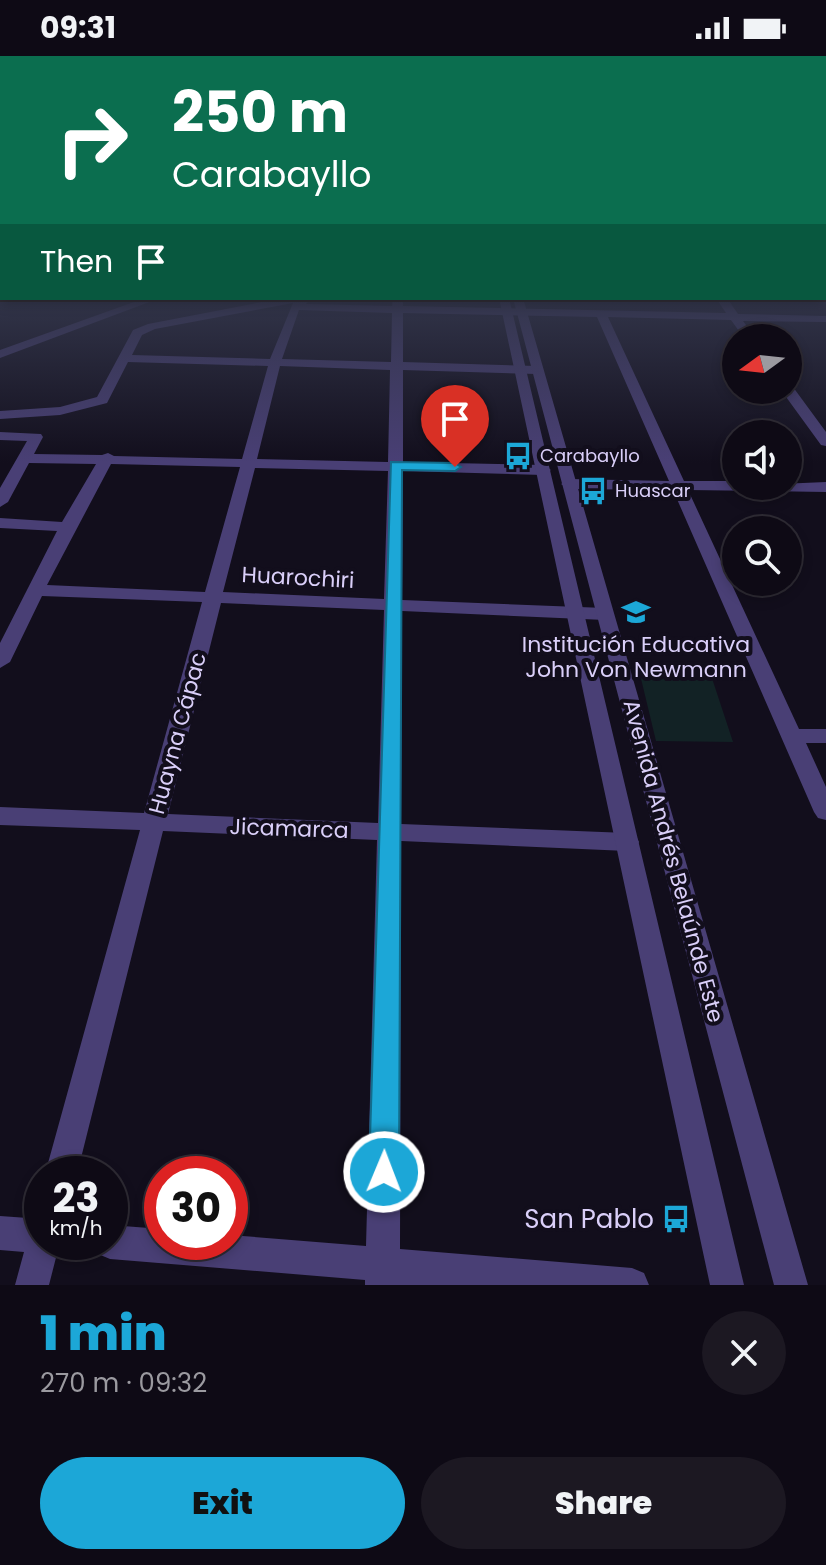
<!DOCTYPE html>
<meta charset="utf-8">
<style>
body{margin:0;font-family:Poppins,sans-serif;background:#1c1822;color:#f1f3f6;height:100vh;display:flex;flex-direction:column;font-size:30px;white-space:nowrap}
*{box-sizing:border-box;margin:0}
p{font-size:26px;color:#9b9aa0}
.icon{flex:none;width:44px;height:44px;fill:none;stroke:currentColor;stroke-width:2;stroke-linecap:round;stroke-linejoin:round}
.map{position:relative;height:1229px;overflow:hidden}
.side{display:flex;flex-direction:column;background:#0e0a15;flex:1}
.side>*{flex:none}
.hud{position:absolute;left:0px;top:0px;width:826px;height:244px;box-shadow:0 4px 12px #0003,0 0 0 2px #2e2b34;background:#0b6e4f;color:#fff;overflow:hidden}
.needle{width:52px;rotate:255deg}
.buttons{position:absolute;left:722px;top:268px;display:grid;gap:16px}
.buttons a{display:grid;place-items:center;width:80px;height:80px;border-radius:50%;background:#0e0a15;box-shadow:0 4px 12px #0003,0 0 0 2px #2e2b34;font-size:40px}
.speed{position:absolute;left:24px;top:1100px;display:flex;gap:16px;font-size:40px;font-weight:700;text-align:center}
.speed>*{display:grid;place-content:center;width:104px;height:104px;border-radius:50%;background:#0e0a15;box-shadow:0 4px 12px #0003,0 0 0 2px #2e2b34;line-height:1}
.speed small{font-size:20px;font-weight:400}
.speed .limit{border:12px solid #d22;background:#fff;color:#111}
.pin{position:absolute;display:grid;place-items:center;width:68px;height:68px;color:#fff;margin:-82px -34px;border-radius:50% 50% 50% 0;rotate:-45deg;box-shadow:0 0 8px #0007}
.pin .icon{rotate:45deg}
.me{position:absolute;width:88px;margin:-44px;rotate:1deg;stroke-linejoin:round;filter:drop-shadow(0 0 6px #0008)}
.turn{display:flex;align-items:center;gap:28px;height:168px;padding:0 40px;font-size:36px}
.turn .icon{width:104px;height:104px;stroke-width:2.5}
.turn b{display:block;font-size:56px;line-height:68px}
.then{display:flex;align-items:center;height:76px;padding:0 40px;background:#0003;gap:16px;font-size:30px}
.round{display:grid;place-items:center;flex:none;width:84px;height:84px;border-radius:42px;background:#1c1822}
.headline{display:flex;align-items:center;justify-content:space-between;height:136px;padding:0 40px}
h1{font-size:48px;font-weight:800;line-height:60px;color:#1ca7d7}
.primary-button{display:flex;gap:16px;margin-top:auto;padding:16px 40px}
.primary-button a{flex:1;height:92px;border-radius:48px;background:#1ca7d7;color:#111;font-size:32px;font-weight:800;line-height:92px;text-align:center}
.primary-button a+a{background:#1c1822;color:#f1f3f6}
.status{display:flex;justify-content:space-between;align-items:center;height:56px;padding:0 40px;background:#0e0a15;direction:ltr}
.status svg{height:22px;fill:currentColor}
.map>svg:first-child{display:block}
.green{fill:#122225}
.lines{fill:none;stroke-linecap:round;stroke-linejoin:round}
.minor{fill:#493f75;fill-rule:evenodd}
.tertiary{fill:#493f75;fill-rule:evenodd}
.route{fill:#1ca7d7;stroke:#126d8c;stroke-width:2}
.labels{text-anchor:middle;stroke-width:8;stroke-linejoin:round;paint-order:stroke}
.far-poi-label{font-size:18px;fill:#dacff9;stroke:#120e1c;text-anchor:start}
.street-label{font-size:22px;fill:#dacff9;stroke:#120e1c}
.poi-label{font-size:22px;fill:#dacff9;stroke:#120e1c}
.near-poi-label{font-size:26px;fill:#dacff9;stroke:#120e1c;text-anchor:end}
</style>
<div class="status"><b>09:31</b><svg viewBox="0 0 49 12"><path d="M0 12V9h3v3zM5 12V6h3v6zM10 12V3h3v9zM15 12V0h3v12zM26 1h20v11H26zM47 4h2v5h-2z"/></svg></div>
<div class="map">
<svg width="826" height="1229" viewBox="0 0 826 1229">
<rect width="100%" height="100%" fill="#120e1c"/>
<path class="green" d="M637 606 707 607 733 686 656 685Z"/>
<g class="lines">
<path class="minor" d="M824 237H826V246L820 242H824Z
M145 242H160L0 302V294Z
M283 242H311L306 248 392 250 393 242H403V250L726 257 716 242H727L738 258 826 260V266L743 265 756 282H744L731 264 608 261 684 425H736V430L826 426V436L688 434 799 673H826V687H806L826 731V764L818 762 814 756 673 434 569 433 561 428 569 423 669 425 597 261 403 257V306L537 310 543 314 537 318 403 314V406L543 409 551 414 543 419 403 415 402 544 605 552 614 558 605 564 402 555 401 768 627 777 636 780 639 786 636 792 627 795 401 785 400 1193 632 1212 644 1217 649 1229H365V1224L110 1203 98 1198 93 1186H110V1169L162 1173V1186H230V1179L366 1190 377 784 163 775 77 1118H45L140 774 0 769V751L144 757 202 546 42 540 10 606 0 612V587L57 475 0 472V462L62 466 96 408 29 407 8 446 0 451V432L27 385 0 384V376L41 378 43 381 34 398 102 399 108 397 114 400 242 403 268 310 128 306 107 347 60 359 0 363V355L60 351 97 341 133 274 148 268ZM293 247 270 303 132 299 142 279 155 273ZM299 254 392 257 391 306 282 303ZM280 310 390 314 388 406 257 403ZM111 408 240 411 205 536 47 529ZM255 412 388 415 384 543 223 536ZM221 547 384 554 378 767 168 758Z
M788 330 793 331 826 376V390L821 389 781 334H788Z
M0 1160 42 1163V1186H60L49 1229H15L24 1196 0 1194Z"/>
<path class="tertiary" d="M499 242H509L744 1229H710Z
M513 242H523L808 1229H774Z"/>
</g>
<linearGradient id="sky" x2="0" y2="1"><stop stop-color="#0a080f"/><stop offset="0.58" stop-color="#33364b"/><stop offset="1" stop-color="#33364b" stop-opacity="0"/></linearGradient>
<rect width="826" height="407" fill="url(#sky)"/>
<path class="route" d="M391 406 455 407 461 411 455 415 402 414 399 1116 394 1126 384 1130 374 1126 369 1116Z"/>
<defs>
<symbol id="bus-bare" viewBox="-9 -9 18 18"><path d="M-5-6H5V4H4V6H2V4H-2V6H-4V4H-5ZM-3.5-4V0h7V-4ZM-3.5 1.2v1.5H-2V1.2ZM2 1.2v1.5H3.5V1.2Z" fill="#1ca7d7" stroke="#120e1c" stroke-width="2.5" paint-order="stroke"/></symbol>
<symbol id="school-bare" viewBox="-9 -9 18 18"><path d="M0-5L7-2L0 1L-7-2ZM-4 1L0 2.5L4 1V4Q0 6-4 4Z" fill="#1ca7d7" stroke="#120e1c" stroke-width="2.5" paint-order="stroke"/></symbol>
</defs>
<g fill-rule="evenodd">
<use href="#bus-bare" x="498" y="380" width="40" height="40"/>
<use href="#bus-bare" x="573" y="415" width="40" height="40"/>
<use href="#school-bare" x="616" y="536" width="40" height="40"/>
<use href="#bus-bare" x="656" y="1143" width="40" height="40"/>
</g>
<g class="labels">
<g class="far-poi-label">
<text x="540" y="406">Carabayllo</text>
<text x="615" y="441">Huascar</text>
</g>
<g class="street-label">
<text transform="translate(298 521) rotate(3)" y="8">Huarochiri</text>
<text transform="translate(177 677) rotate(-75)" y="8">Huayna Cápac</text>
<text transform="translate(289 772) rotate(2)" y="8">Jicamarca</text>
<text transform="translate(674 805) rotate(75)" y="8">Avenida Andrés Belaúnde Este</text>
</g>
<g class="poi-label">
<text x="636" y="596">Institución Educativa<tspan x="636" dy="25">John Von Newmann</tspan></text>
</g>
<g class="near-poi-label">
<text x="654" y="1172">San Pablo</text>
</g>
</g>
</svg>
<div class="buttons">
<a><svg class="needle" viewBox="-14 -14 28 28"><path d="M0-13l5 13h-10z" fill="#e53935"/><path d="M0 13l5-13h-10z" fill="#9b9aa0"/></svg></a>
<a><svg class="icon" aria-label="sound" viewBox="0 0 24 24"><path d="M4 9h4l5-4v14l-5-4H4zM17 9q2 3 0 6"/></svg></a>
<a><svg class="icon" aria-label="search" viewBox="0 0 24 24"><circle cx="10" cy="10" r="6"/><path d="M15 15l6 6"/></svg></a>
</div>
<div class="speed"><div>23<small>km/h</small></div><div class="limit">30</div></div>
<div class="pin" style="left:455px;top:411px;background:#d93025"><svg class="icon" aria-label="arrive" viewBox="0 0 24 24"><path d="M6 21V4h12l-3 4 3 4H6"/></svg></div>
<svg class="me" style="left:384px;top:1116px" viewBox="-20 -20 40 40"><circle r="17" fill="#1ca7d7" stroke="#fff" stroke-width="3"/><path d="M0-11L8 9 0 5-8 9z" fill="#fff"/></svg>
<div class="hud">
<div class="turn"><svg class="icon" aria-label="right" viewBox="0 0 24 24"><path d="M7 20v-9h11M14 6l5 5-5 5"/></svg><div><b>250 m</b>Carabayllo</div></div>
<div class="then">Then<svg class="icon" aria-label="arrive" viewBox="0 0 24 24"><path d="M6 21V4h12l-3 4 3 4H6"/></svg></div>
</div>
</div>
<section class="side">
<div class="headline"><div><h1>1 min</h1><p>270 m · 09:32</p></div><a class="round"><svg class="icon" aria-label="close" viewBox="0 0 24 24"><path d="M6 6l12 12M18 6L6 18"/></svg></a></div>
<div class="primary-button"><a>Exit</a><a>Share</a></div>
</section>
